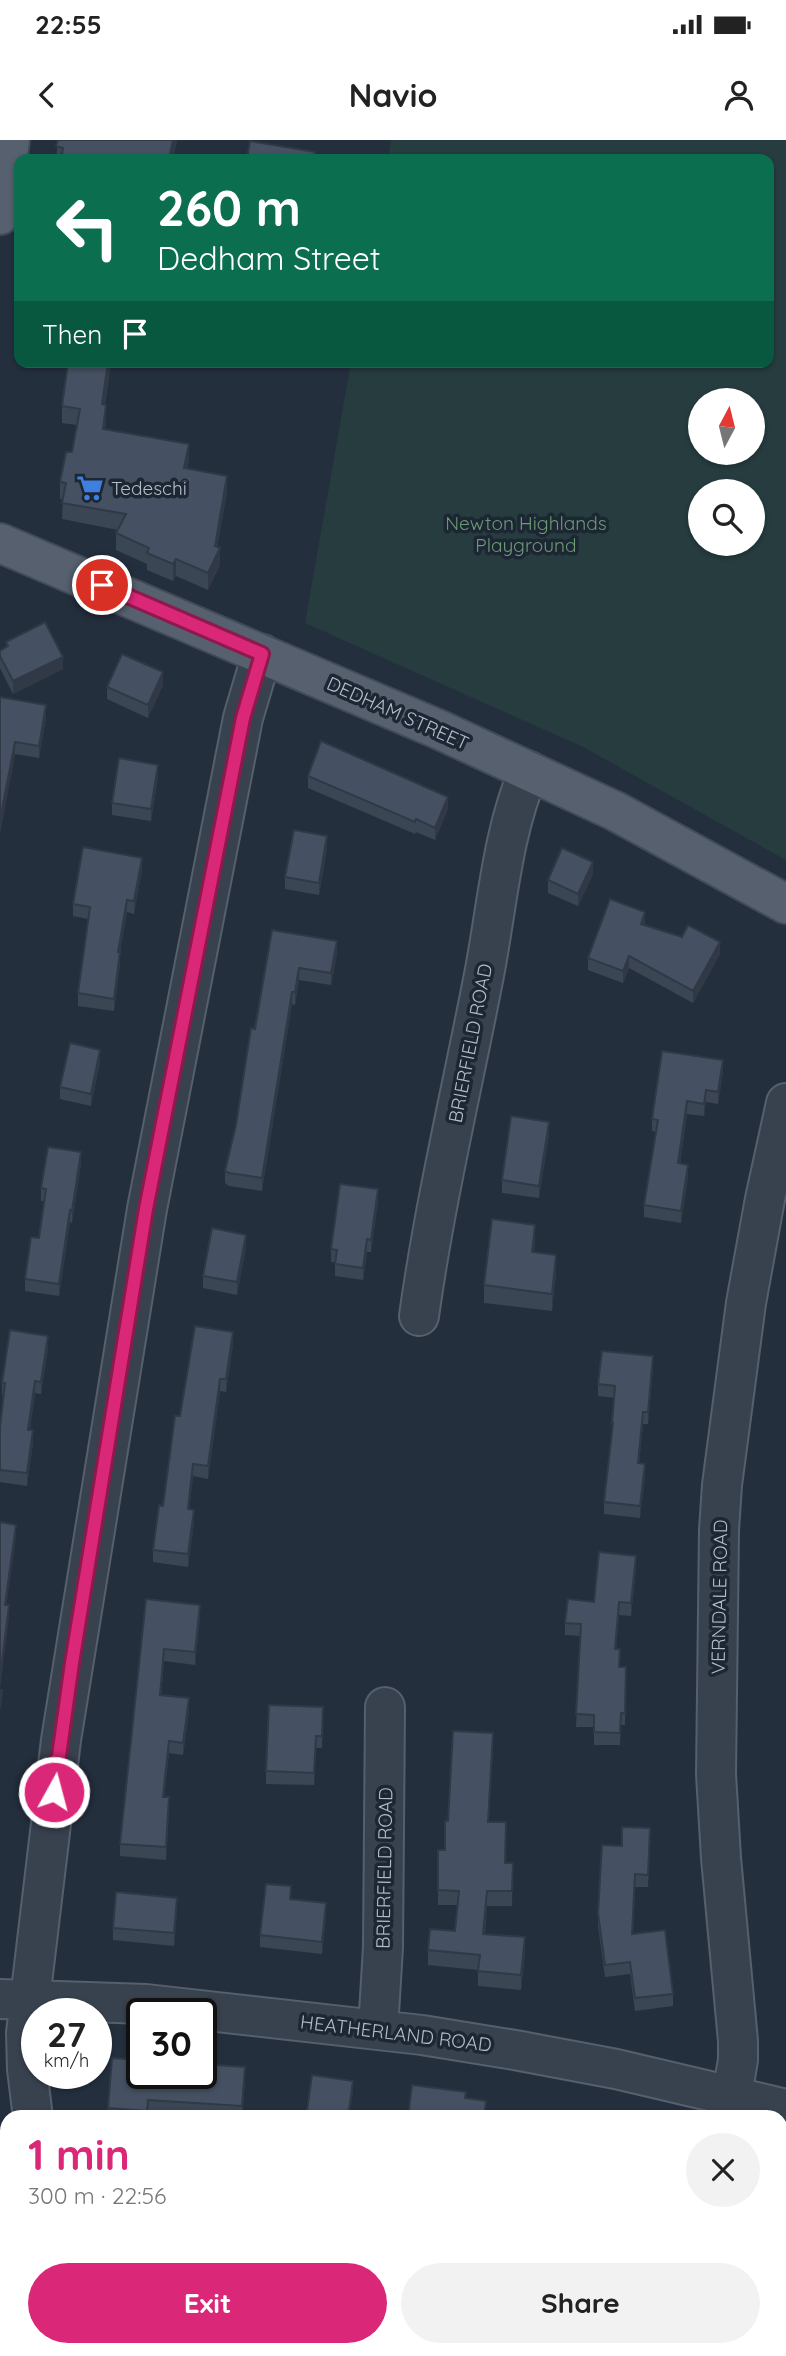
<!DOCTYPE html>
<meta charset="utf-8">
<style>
body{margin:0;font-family:Quicksand,sans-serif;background:#f2f2f2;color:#222;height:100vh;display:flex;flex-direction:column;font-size:26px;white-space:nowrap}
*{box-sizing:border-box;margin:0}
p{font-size:23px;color:#767676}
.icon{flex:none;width:38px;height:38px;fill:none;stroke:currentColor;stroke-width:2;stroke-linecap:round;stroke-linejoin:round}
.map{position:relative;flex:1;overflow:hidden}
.panel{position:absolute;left:0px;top:1970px;width:788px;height:247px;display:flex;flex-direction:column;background:#fff;border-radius:21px 21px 0 0;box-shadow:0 2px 5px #0004}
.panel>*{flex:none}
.guide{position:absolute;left:14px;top:14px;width:760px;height:214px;border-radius:14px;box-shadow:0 2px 5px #0004;background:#0b6e4f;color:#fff;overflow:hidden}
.needle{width:46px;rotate:7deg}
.fabs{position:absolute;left:688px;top:248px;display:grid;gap:14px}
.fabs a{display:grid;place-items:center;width:77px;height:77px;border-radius:50%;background:#fff;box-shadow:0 2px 5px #0004;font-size:35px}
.speed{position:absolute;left:21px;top:1858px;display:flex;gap:14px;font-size:35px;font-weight:700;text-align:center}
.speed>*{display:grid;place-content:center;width:91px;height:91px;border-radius:50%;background:#fff;box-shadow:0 2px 5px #0004;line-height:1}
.speed small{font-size:18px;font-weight:400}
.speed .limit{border:4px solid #111;border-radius:10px;background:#fff;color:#111}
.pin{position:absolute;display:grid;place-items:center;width:60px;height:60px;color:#fff;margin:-30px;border:4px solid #fff;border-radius:50%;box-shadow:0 2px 7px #0007}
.me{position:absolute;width:77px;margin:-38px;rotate:7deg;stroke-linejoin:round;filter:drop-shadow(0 0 5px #0008)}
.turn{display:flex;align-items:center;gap:24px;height:147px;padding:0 28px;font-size:32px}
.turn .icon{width:91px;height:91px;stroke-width:2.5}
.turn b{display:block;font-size:49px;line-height:60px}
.then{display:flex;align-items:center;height:66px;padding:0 28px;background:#0003;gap:14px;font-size:26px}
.round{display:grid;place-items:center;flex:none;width:74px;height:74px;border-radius:37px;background:#f2f2f2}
.head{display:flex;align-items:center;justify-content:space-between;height:119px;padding:0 28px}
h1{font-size:42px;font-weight:700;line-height:52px;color:#db2777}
.primary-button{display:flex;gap:14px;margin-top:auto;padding:14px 28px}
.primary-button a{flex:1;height:80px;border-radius:42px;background:#db2777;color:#fff;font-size:28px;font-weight:700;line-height:80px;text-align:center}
.primary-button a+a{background:#f2f2f2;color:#222}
.status{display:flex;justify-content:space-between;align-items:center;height:49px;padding:0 35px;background:#fff;direction:ltr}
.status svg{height:19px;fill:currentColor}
header{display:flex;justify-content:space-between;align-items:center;height:91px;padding:0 28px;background:#fff;font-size:32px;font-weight:700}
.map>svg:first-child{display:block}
.green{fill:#263c3f;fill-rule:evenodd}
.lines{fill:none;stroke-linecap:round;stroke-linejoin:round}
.stream{stroke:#394c67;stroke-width:9}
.minor-casing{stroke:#565f6c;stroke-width:42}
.major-casing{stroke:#414a57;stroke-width:42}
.minor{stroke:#38414e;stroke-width:38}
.major{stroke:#56606e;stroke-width:38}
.wall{fill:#3b4654}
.shaded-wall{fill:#303945}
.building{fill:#455162;stroke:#303945;stroke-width:2}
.route-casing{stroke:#8e194d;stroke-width:18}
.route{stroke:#db2777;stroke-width:12}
.labels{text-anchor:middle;stroke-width:7;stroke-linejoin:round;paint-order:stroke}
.poi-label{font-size:19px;fill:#b4bcc9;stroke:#1d2633;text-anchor:start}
.park-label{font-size:19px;fill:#6b9a76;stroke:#1d2633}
.street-label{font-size:19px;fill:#b4bcc9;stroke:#1d2633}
</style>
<div class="status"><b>22:55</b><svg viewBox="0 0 49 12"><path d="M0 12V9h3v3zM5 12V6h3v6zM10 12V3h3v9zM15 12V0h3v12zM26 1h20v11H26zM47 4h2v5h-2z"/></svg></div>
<header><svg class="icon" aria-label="back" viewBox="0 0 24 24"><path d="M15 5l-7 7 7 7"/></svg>Navio<svg class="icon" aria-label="person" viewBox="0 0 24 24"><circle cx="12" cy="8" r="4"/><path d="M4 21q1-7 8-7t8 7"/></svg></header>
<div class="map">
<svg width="786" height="2216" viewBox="0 0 786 2216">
<rect width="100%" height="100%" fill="#242f3e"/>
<path class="green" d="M391 0H786V720L583 607 305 483 351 222H768V19H388ZM700 261H752V313H700ZM700 352H752V404H700Z"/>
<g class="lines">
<path class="stream" d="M179 2210 239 2216
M40 2216 59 2215"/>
<defs>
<path id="minor" d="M419 1176C435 1061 462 949 484 835 497 768 502 693 529 631
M0 1859 146 1864 422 1895 515 1910 616 1929 786 1969
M378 1890 383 1807 385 1567
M732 1955 738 1920V1901L721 1718 716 1634 719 1390 722 1345 746 1163 765 1059 786 963
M33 1978 27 1929 26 1893 61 1600 147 1069 243 578 262 514
M105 2210 107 2216"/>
<path id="major" d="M0 75 10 0
M0 403 440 590 615 671 786 764"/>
</defs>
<use href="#minor" class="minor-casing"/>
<use href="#major" class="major-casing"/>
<use href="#minor" class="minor"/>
<use href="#major" class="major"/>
</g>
<path class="wall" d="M58 0H177L173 19H56Z
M68 222H111L105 264 106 281 105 289 189 320 187 329 227 353 217 407 220 425 208 450 176 436 173 441 147 430V424L116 410V393L118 390 62 379 63 359H60V342L72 312 77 285 62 283V266Z
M6 502 63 529 13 554 0 528V511L6 508Z
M163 545 148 578 107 559V547Z
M0 557 46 577 39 618 15 614 0 693Z
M308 636 448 669 435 700 416 692 415 694 308 648Z
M158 637 151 681 112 675V663Z
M327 709 319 755 285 749V737Z
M142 730 134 774 127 772 120 812V824L114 871 78 866V853L88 779 73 776V764Z
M593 734 578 766 548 753V740Z
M645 785 720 814 693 863 629 828 623 843 588 830V818Z
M272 790 337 814 331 845 299 840 295 865 292 864 262 1051 229 1046 225 1043V1031L236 985Z
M100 922 91 966 60 959V947Z
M723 932 718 964 706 962 704 976 687 974 680 1024 688 1037 681 1083 644 1077V1065L656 992 652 991V979Z
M549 994 539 1058 502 1053V1040Z
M81 1024 72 1083 70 1082 59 1156 25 1151V1139L39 1098 44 1061H41V1048Z
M378 1061 371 1112H367L363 1140 335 1136V1122H331V1109Z
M535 1102 534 1112 556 1133 552 1171 484 1163V1145Z
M246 1107 237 1155 203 1148V1136Z
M233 1205 226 1252 220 1251 208 1339 193 1336 189 1369 194 1382 188 1427 153 1422V1410L180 1276Z
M48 1208 41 1254 35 1253 30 1290 33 1303 27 1346 0 1342V1287L4 1256 2 1255V1243Z
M653 1228 648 1284H643L639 1323 645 1336 640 1378 604 1374V1362L612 1295 614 1258 598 1256V1244Z
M636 1428 631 1476 619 1475 616 1509 620 1527H626L625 1585H621L620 1605H594V1587H576L580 1496 565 1495V1483L594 1462Z
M146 1459 200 1477 195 1525 164 1521 161 1555 189 1571 183 1615 169 1613 164 1657 169 1669 166 1720 120 1716V1704Z
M323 1567 322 1608H316L314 1645 266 1644V1631Z
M493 1608 488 1682 505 1723H513L512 1766H487L485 1794 525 1812 521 1850 478 1846V1830L428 1825V1810L455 1791 458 1765H438V1710H445L448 1681Z
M650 1700 648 1747H635L633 1793 673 1854V1866L635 1871 630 1834 605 1837 598 1786V1773L622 1706Z
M291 1759 326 1775 322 1814 260 1807V1795Z
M177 1770 174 1806 113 1800V1788Z
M245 1940 242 1978 148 1972 147 1978H108V1968Z
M780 2018 786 2019V2064L780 2063Z"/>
<path class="shaded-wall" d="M173 0H177L173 19H169Z
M108 222H111L102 281V264Z
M106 265V281L103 305V289Z
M189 304V320L184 345V328Z
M227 336V353L215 419 220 408V425L208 450V433L215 406Z
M176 419V436L173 441V424Z
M63 517V529L13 554V541Z
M163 532V545L148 578V565Z
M46 565V577L39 618V606Z
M15 602V614L0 693V680Z
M158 625V637L151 681V669Z
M448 657V669L435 700V688Z
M327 696V709L319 755V743Z
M142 718V730L134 774V761Z
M593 722V734L578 766V754Z
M127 760V772L118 824V812Z
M645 772V785L641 784Z
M337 801V814L331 845V833Z
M720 802V814L693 863V851Z
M120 812V824L114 871V859Z
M629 816V828L623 843V831Z
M299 828V840L295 865V852Z
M292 852V864L262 1051V1038Z
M100 910V922L91 966V954Z
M723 920V932L718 964V952Z
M706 950V962L704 976V964Z
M687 961V974L678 1036V1023Z
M549 982V994L539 1058V1046Z
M81 1012V1024L72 1083V1071Z
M688 1025V1037L681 1083V1071Z
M378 1049V1061L371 1112V1100Z
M70 1070V1082L59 1156V1144Z
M535 1085V1102L532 1130V1112Z
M246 1095V1107L237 1155V1142Z
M367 1099V1112L363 1140V1128Z
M556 1115V1133L552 1171V1154Z
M233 1192V1205L226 1252V1239Z
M48 1196V1208L41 1254V1242Z
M653 1216V1228L648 1284V1272Z
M220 1239V1251L208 1339V1326Z
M35 1241V1253L28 1302V1290Z
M643 1272V1284L638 1335V1323Z
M33 1290V1303L27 1346V1333Z
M193 1324V1336L188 1381V1369Z
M645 1324V1336L640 1378V1366Z
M194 1370V1382L188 1427V1414Z
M16 1385V1397L5 1477V1465Z
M636 1416V1428L631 1476V1463Z
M619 1462V1475L615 1521V1509Z
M9 1465V1478L0 1549V1537Z
M200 1465V1477L195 1525V1512Z
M164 1509V1521L160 1567V1555Z
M189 1558V1571L183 1615V1603Z
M493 1593V1608L488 1696V1682Z
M169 1601V1613L163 1669V1657Z
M169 1657V1669L166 1720V1707Z
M487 1751V1766L483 1808V1794Z
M177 1758V1770L174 1806V1793Z
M326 1763V1775L322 1814V1802Z
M525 1797V1812L521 1850V1835Z
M245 1927V1940L242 1978V1966Z
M353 1941V1953L349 1978H348Z"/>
<path class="building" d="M58 0H173L169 19H61L63 8 56 6Z
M250 1 315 12 314 19H247Z
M68 222H108L102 264 106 265 103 289 189 304 184 328 227 336 215 406 220 408 208 433 176 419 173 424 147 413 149 408 116 393 126 374 62 363 66 343 60 342 66 312H72L80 269 62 266Z
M45 482 63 517 13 541 0 516V511L8 506 6 502Z
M122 514 163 532 148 565 107 547Z
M0 557 46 565 39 606 15 602 0 680Z
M321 601 448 657 435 688 416 679 415 682 308 636Z
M119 618 158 625 151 669 112 663Z
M294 690 327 696 319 743 285 737Z
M83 707 142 718 134 761 127 760 118 812H120L114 859 78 853 90 767 73 764Z
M562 708 593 722 578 754 548 740Z
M610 759 645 772 641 784 682 797 688 785 720 802 693 851 629 816 623 831 588 818Z
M272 790 337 801 331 833 299 828 295 852H292L262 1038 229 1033 225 1031 236 985 251 888 255 889Z
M70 903 100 910 91 954 60 947Z
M662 911 723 920 718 952 706 950 704 964 687 961 678 1023 688 1025 681 1071 644 1065 658 980 652 979Z
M511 976 549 982 539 1046 502 1040Z
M48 1007 81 1012 72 1071 70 1070 59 1144 25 1139 31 1097 39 1098 46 1049 41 1048Z
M340 1044 378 1049 371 1100 367 1099 363 1128 335 1124 337 1110 331 1109Z
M492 1079 535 1085 532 1112 556 1115 552 1154 484 1145Z
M212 1088 246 1095 237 1142 203 1136Z
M195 1186 233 1192 226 1239H220L208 1326 193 1324 188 1369 194 1370 188 1414 153 1410 159 1365 163 1366 175 1276H180Z
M10 1190 48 1196 41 1242 35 1241 28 1290H33L27 1333 0 1330V1287L5 1243H2Z
M602 1211 653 1216 648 1272H643L638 1323 645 1324 640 1366 604 1362 613 1283H612L615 1246 598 1244Z
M0 1382 16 1385 5 1465H9L0 1537Z
M599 1412 636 1416 631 1463 619 1462 615 1509H620L619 1527H626L625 1573H621L620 1593 594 1592V1575L576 1574 581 1484 565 1483 568 1459 594 1462Z
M146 1459 200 1465 195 1512 164 1509 160 1555 189 1558 183 1603 169 1601 163 1657H169L166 1707 120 1704Z
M0 1550H2L0 1569Z
M269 1565 323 1567 322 1596H316L314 1633 266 1631Z
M453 1591 493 1593 488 1682H506L505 1723H513L512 1751H487L483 1794 525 1797 521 1835 478 1831 480 1815 428 1810 430 1789 455 1791 459 1751 438 1750V1710H445V1681H448Z
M622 1687 650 1688 648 1735 635 1734 632 1794 665 1790 673 1854 635 1858 630 1822 605 1825 598 1773 602 1705 622 1706Z
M266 1744 291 1746 290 1759 326 1763 322 1802 260 1795Z
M116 1752 177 1758 174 1793 113 1788Z
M112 1918 142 1920V1934H201V1924L245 1927 242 1966 148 1960 147 1971 108 1968Z
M312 1935 353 1941 348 1978H306Z
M412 1945 466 1952 465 1958 486 1961 484 1978H408Z
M780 2018 786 2019V2052L780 2051Z"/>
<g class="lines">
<defs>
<path id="route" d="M54 1652 72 1523 146 1069 243 578 262 514 102 445"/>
</defs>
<use href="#route" class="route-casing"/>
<use href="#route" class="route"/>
</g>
<defs>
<symbol id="supermarket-bare" viewBox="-9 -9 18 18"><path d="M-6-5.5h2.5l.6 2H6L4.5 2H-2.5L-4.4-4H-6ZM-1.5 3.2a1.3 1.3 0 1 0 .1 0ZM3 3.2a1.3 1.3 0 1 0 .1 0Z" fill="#3f7fe0" stroke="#1d2633" stroke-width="2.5" paint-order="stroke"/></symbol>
</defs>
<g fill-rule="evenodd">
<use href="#supermarket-bare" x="71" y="329" width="38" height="38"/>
</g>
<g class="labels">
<g class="poi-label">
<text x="111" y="355">Tedeschi</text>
</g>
<g class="park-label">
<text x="526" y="390">Newton Highlands<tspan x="526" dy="22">Playground</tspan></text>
</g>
<g class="street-label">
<text transform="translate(398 573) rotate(24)" y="7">DEDHAM STREET</text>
<text transform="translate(470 903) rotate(-79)" y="7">BRIERFIELD ROAD</text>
<text transform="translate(719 1457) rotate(-89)" y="7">VERNDALE ROAD</text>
<text transform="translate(384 1728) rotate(-89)" y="7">BRIERFIELD ROAD</text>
<text transform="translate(396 1893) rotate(7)" y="7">HEATHERLAND ROAD</text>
</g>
</g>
</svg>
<div class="fabs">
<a><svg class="needle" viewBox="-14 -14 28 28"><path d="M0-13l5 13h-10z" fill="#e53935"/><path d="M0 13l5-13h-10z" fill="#767676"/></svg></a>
<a><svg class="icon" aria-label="search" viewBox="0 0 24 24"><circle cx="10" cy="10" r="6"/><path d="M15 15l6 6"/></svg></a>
</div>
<div class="speed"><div>27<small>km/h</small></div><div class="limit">30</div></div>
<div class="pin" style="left:102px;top:445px;background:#d93025"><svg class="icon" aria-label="arrive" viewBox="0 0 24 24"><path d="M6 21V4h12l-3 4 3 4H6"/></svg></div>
<svg class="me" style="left:54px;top:1652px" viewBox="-20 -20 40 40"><circle r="17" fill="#db2777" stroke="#fff" stroke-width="3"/><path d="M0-11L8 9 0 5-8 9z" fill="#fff"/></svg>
<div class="guide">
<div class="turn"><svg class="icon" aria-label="left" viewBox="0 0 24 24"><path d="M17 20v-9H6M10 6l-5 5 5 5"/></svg><div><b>260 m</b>Dedham Street</div></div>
<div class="then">Then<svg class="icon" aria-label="arrive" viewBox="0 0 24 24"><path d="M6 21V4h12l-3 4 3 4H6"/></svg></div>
</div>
<section class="panel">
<div class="head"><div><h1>1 min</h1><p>300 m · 22:56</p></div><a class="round"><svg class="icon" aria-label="close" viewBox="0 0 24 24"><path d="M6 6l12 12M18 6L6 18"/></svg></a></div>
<div class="primary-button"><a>Exit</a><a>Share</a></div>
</section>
</div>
